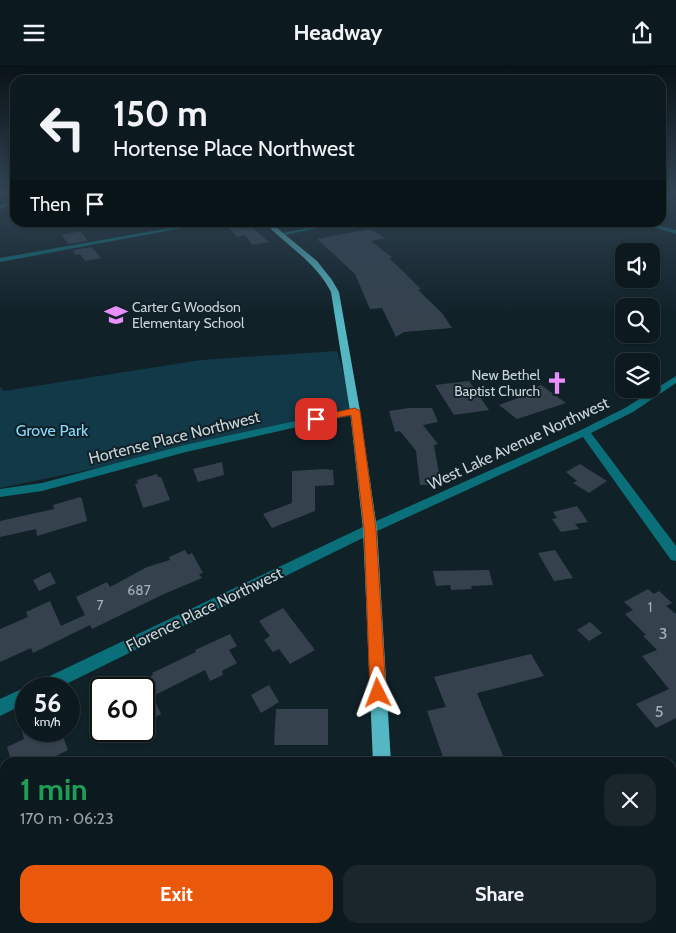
<!DOCTYPE html>
<meta charset="utf-8">
<style>
body{margin:0;font-family:Cabin,sans-serif;background:#1a262b;color:#f1f3f6;height:100vh;display:flex;flex-direction:column;font-size:19px;white-space:nowrap}
*{box-sizing:border-box;margin:0}
p{font-size:16px;color:#9aa0a4}
.icon{flex:none;width:28px;height:28px;fill:none;stroke:currentColor;stroke-width:2;stroke-linecap:round;stroke-linejoin:round}
.map{position:relative;flex:1;overflow:hidden}
.details{position:absolute;left:0px;top:692px;width:676px;height:176px;display:flex;flex-direction:column;background:#0c191e;border-radius:15px 15px 0 0;box-shadow:0 1px 4px #0004,0 0 0 1px #2c383c}
.details>*{flex:none}
.hud{position:absolute;left:10px;top:10px;width:656px;height:152px;border-radius:15px;box-shadow:0 1px 4px #0004,0 0 0 1px #2c383c;background:#0c191e;color:#f1f3f6;overflow:hidden}
.controls{position:absolute;left:615px;top:178px;display:grid;gap:10px}
.controls a{display:grid;place-items:center;width:45px;height:45px;border-radius:10px;background:#0c191e;box-shadow:0 1px 4px #0004,0 0 0 1px #2c383c;font-size:25px}
.speed{position:absolute;left:15px;top:612px;display:flex;gap:10px;font-size:25px;font-weight:700;text-align:center}
.speed>*{display:grid;place-content:center;width:65px;height:65px;border-radius:50%;background:#0c191e;box-shadow:0 1px 4px #0004,0 0 0 1px #2c383c;line-height:1}
.speed small{font-size:12px;font-weight:400}
.speed .limit{border:2px solid #111;border-radius:8px;background:#fff;color:#111}
.pin{position:absolute;display:grid;place-items:center;width:42px;height:42px;color:#fff;margin:-21px;border-radius:10px;box-shadow:0 2px 8px #0006}
.me{position:absolute;width:55px;margin:-28px;rotate:357deg;stroke-linejoin:round;filter:drop-shadow(0 0 4px #0008)}
.turn{display:flex;align-items:center;gap:18px;height:105px;padding:0 20px;font-size:22px}
.turn .icon{width:65px;height:65px;stroke-width:2.5}
.turn b{display:block;font-size:35px;line-height:42px}
.then{display:flex;align-items:center;height:48px;padding:0 20px;background:#0003;gap:10px;font-size:19px}
.round{display:grid;place-items:center;flex:none;width:52px;height:52px;border-radius:15px;background:#1a262b}
.head{display:flex;align-items:center;justify-content:space-between;height:85px;padding:0 20px}
h1{font-size:30px;font-weight:800;line-height:38px;color:#1e9e55}
.primary-button{display:flex;gap:10px;margin-top:auto;padding:10px 20px}
.primary-button a{flex:1;height:58px;border-radius:15px;background:#ea580c;color:#fff;font-size:20px;font-weight:800;line-height:58px;text-align:center}
.primary-button a+a{background:#1a262b;color:#f1f3f6}
header{display:flex;justify-content:space-between;align-items:center;height:65px;padding:0 20px;background:#0c191e;font-size:22px;font-weight:800}
.map>svg:first-child{display:block}
.green{fill:#123948}
.building{fill:#35424e}
.lines{fill:none;stroke-linecap:round;stroke-linejoin:round}
.minor{fill:#0b6f79;fill-rule:evenodd}
.major{fill:#54b7c3;fill-rule:evenodd}
.route{fill:#ea580c;stroke:#983908}
.labels{text-anchor:middle;stroke-width:4;stroke-linejoin:round;paint-order:stroke}
.far-poi-label{font-size:14px;fill:#c9d4d8;stroke:#102128;text-anchor:start}
.number-label{font-size:14px;fill:#a4b0b6}
.park-label{font-size:16px;fill:#88d9fa;stroke:#102128}
.street-label{font-size:16px;fill:#c9d4d8;stroke:#102128}
.near-number-label{font-size:16px;fill:#a4b0b6}
</style>
<header><svg class="icon" aria-label="menu" viewBox="0 0 24 24"><path d="M4 6h16M4 12h16M4 18h16"/></svg>Headway<svg class="icon" aria-label="share" viewBox="0 0 24 24"><path d="M12 15V3M7 8l5-5 5 5M5 13v7h14v-7"/></svg></header>
<div class="map">
<svg width="676" height="868" viewBox="0 0 676 868">
<rect width="100%" height="100%" fill="#102128"/>
<path class="green" d="M337 286 356 350 0 423V322L4 326 201 295Z"/>
<path class="building" d="M225 158H247L269 177 252 180 245 170 237 172Z
M370 164 385 173 371 176 393 193H389L421 224 418 225 442 248 452 263 404 267 396 272 382 243 370 244 355 209 317 174Z
M81 166 88 176 68 179 62 170Z
M92 182 101 193 85 196 80 189 75 190 73 185Z
M469 316 489 345 454 350 435 320Z
M541 320 566 338 517 354 499 340 526 330 522 327Z
M409 343H432L438 357 423 360 438 379 434 380 441 420H420L416 386 400 366 395 367 389 346Z
M222 397 224 410 198 417 193 404Z
M580 399 607 416 589 428 573 418 577 416 566 407Z
M323 404 333 405 334 420 315 421V446L272 463 263 449 292 438V406Z
M157 409 158 412H161L170 435 143 443 135 419 138 418 137 415Z
M80 432 82 434 87 456 37 471 36 464 0 472V456L54 444 53 440Z
M577 441 588 457 575 459 579 464 561 467 552 454 557 453 553 447Z
M185 485 188 490 192 488 203 508 199 509 202 513 164 529 92 564 90 560 33 588 31 583 0 597V564L28 552 26 547 50 536 61 561 85 550 76 532 107 517 110 522 147 502 170 495 169 492Z
M555 485 573 513 554 516 538 488Z
M489 505 493 520 471 521 472 524 451 525 450 520 436 521 433 506Z
M50 507 56 518 39 526 33 515Z
M648 524 654 529 659 526 672 538 666 541 676 549V653L656 663 636 639 669 624 642 591 657 585 643 571 646 570 625 549 633 545 624 537Z
M283 543 315 585 290 599 279 584 273 587 264 575 270 571 259 556Z
M590 557 602 568 589 576 577 565Z
M230 569 237 581 229 585 237 598 222 606 223 610 210 616 205 605 153 631 161 649 144 658V610L145 614 153 610 152 608 196 587 195 585Z
M531 589 544 611 477 628 506 698H445L427 646 446 642 434 612Z
M269 620 279 637 261 648 251 630Z
M276 644H328V680H274Z
M22 666H61L68 685 56 691 58 698H12L7 682 24 674Z"/>
<g class="lines">
<path class="minor" d="M15 135V139L0 144V140Z
M198 158H209L0 197V193Z
M331 158H341L281 171 278 169Z
M641 158H649L676 165V169Z
M676 311V318L633 347 591 368 676 481V496L671 495 583 372 375 467 56 624H31L33 619 365 461 581 365 625 343Z
M355 343 359 344 360 346 359 348 186 387 42 426 0 432V424L42 418 185 380Z
M26 622 30 624H26V638L0 651V634Z
M240 864H266L264 868H238Z"/>
<path class="major" d="M265 158H271L317 196 332 215 339 227 360 346 377 464 391 698H373L363 464 350 346 331 227C315 196 288 182 265 158Z
M379 864H401V868H379Z"/>
</g>
<linearGradient id="sky" x2="0" y2="1"><stop stop-color="#091216"/><stop offset="0.51" stop-color="#314353"/><stop offset="1" stop-color="#314353" stop-opacity="0"/></linearGradient>
<rect width="676" height="251" fill="url(#sky)"/>
<path class="route" d="M355 343 360 346 376 464 386 628 383 633 378 635 372 633 370 628 364 464 351 350 316 357 311 354 313 352Z"/>
<defs>
<symbol id="school-bare" viewBox="-9 -9 18 18"><path d="M0-5L7-2L0 1L-7-2ZM-4 1L0 2.5L4 1V4Q0 6-4 4Z" fill="#ea8dfd" stroke="#102128" stroke-width="2.5" paint-order="stroke"/></symbol>
<symbol id="church-bare" viewBox="-9 -9 18 18"><path d="M-1.2-6h2.4v3.5h3.3v2.4h-3.3V6h-2.4V-.1h-3.3v-2.4h3.3Z" fill="#ea8dfd" stroke="#102128" stroke-width="2.5" paint-order="stroke"/></symbol>
</defs>
<g fill-rule="evenodd">
<use href="#school-bare" x="100" y="234" width="32" height="32"/>
<use href="#church-bare" x="541" y="302" width="32" height="32"/>
</g>
<g class="labels">
<g class="far-poi-label">
<text x="132" y="247">Carter G Woodson<tspan x="132" dy="16">Elementary School</tspan></text>
<text x="540" y="315" text-anchor="end">New Bethel<tspan x="540" dy="16">Baptist Church</tspan></text>
</g>
<g class="number-label">
<text x="139" y="530">687</text>
<text x="100" y="545">7</text>
<text x="650" y="547">1</text>
</g>
<g class="park-label">
<text x="52" y="371">Grove Park</text>
</g>
<g class="street-label">
<text transform="translate(174 372) rotate(-14)" y="6">Hortense Place Northwest</text>
<text transform="translate(518 378) rotate(-25)" y="6">West Lake Avenue Northwest</text>
<text transform="translate(204 544) rotate(-26)" y="6">Florence Place Northwest</text>
</g>
<g class="near-number-label">
<text x="663" y="574">3</text>
<text x="659" y="652">5</text>
</g>
</g>
</svg>
<div class="controls">
<a><svg class="icon" aria-label="sound" viewBox="0 0 24 24"><path d="M4 9h4l5-4v14l-5-4H4zM17 9q2 3 0 6"/></svg></a>
<a><svg class="icon" aria-label="search" viewBox="0 0 24 24"><circle cx="10" cy="10" r="6"/><path d="M15 15l6 6"/></svg></a>
<a><svg class="icon" aria-label="layers" viewBox="0 0 24 24"><path d="M12 4l9 5-9 5-9-5zM3 14l9 5 9-5"/></svg></a>
</div>
<div class="speed"><div>56<small>km/h</small></div><div class="limit">60</div></div>
<div class="pin" style="left:316px;top:354px;background:#d93025"><svg class="icon" aria-label="arrive" viewBox="0 0 24 24"><path d="M6 21V4h12l-3 4 3 4H6"/></svg></div>
<svg class="me" style="left:378px;top:628px" viewBox="-20 -20 40 40"><path d="M0-17L14 15 0 8-14 15z" fill="#ea580c" stroke="#fff" stroke-width="4"/></svg>
<div class="hud">
<div class="turn"><svg class="icon" aria-label="left" viewBox="0 0 24 24"><path d="M17 20v-9H6M10 6l-5 5 5 5"/></svg><div><b>150 m</b>Hortense Place Northwest</div></div>
<div class="then">Then<svg class="icon" aria-label="arrive" viewBox="0 0 24 24"><path d="M6 21V4h12l-3 4 3 4H6"/></svg></div>
</div>
<section class="details">
<div class="head"><div><h1>1 min</h1><p>170 m · 06:23</p></div><a class="round"><svg class="icon" aria-label="close" viewBox="0 0 24 24"><path d="M6 6l12 12M18 6L6 18"/></svg></a></div>
<div class="primary-button"><a>Exit</a><a>Share</a></div>
</section>
</div>
